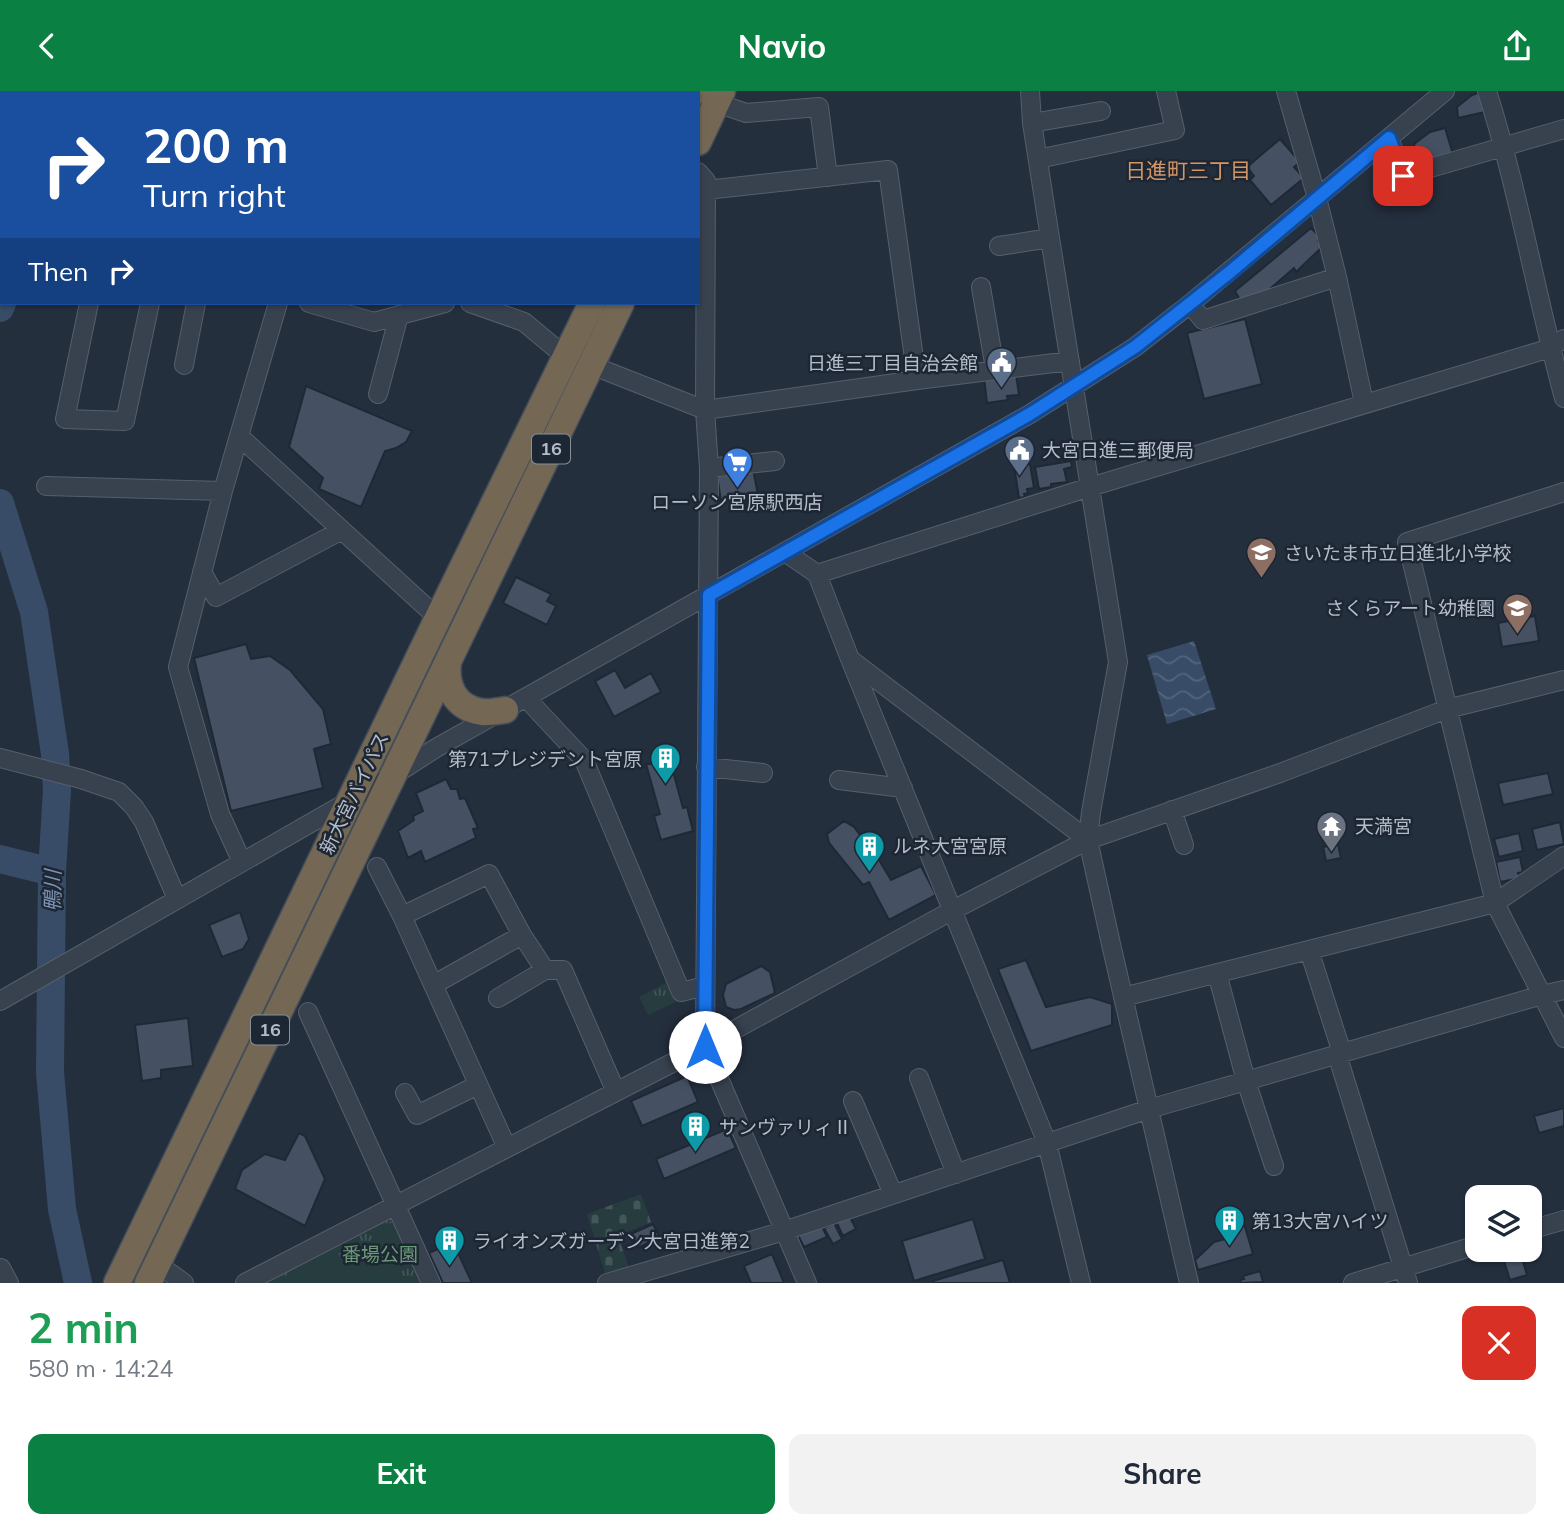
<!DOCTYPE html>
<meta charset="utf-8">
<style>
body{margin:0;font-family:Mulish,"Noto Sans JP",sans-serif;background:#f2f2f3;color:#1f2937;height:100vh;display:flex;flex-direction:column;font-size:26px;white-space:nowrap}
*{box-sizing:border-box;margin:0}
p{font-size:23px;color:#747a83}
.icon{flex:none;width:38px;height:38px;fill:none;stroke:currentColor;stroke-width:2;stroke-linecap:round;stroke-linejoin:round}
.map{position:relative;height:1192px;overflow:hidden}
.details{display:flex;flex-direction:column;background:#fff;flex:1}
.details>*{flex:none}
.banner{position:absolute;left:0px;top:0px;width:700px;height:214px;box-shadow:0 2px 5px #0004;background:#1a4fa0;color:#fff;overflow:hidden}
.buttons{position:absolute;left:1465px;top:1094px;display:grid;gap:14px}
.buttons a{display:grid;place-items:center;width:77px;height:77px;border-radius:14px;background:#fff;box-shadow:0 2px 5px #0004;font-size:35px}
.pin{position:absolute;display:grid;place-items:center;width:60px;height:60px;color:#fff;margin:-30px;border-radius:14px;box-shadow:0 4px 10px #0006}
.me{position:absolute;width:77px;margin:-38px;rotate:0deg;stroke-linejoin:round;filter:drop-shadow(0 0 5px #0008)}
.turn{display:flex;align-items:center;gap:24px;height:147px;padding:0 28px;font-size:32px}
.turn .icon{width:91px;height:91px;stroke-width:2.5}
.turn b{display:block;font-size:49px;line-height:60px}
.then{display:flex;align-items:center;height:66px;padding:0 28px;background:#0003;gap:14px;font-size:26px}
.round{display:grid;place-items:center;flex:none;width:74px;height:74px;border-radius:14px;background:#f2f2f3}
.headline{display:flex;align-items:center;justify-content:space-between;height:119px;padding:0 28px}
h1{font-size:42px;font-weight:700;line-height:52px;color:#1e9e55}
.primary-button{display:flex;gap:14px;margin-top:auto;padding:14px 28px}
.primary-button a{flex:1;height:80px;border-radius:14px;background:#0b8043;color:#fff;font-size:28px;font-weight:700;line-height:80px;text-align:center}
.primary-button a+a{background:#f2f2f3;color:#1f2937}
header{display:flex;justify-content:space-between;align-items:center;height:91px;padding:0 28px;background:#0b8043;color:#fff;font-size:32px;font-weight:700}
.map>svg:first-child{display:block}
.grass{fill:url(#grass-tufts)}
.cemetery{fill:url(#cemetery-stones)}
.pitch{fill:#263c3f}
.water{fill:url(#water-waves)}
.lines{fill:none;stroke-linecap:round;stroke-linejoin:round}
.river{stroke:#394c67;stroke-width:28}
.building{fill:#455162;stroke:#1f2835;stroke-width:2}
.minor-casing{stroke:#565f6c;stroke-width:20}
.highway-casing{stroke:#434c59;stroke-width:29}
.minor{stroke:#38414e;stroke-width:18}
.highway{stroke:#746855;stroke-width:26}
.route-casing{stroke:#114b97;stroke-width:18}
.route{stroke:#1a73e8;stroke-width:12}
.labels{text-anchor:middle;stroke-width:5;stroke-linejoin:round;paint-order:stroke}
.shield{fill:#1d2633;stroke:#878f9c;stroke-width:2}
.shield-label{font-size:18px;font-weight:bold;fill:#b4bcc9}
.poi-label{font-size:19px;fill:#b4bcc9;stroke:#1d2633;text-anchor:start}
.street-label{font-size:19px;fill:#b4bcc9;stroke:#1d2633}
.park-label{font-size:19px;fill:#6b9a76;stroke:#1d2633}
.neighbourhood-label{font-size:21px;fill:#d59563;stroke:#1d2633}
.water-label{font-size:21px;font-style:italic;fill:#7c92b1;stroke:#1d2633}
</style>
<header><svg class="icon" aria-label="back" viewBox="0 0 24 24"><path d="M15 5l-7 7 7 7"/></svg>Navio<svg class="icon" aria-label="share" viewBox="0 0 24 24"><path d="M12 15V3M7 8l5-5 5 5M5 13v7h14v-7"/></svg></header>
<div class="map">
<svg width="1564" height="1192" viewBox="0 0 1564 1192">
<defs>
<pattern id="grass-tufts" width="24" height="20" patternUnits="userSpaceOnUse" patternTransform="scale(1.75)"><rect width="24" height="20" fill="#263c3f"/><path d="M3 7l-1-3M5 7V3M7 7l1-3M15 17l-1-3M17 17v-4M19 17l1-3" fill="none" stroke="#435659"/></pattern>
<pattern id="cemetery-stones" width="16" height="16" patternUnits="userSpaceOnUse" patternTransform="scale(1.75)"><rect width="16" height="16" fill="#263c3f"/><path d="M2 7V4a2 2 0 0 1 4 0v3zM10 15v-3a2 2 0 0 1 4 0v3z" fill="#435659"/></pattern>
<pattern id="water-waves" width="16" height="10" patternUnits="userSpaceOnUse" patternTransform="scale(1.75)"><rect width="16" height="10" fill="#394c67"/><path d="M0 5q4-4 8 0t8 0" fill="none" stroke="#53647b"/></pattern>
</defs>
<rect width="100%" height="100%" fill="#242f3e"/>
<path class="grass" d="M669 890 678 910 648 924 639 906Z
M382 1129 397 1131 423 1192H259Z"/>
<path class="cemetery" d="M641 1103 651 1131 618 1145 629 1177 606 1185 587 1123Z"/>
<path class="pitch" d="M361 1156 382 1192H287Z"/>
<path class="water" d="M1194 550 1216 618 1167 633 1147 564Z"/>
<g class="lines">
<path class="river" d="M87 2 88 0
M0 217 2 212
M0 412 34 521 55 663 57 699 52 781 50 981 62 1118 78 1192
M0 768 52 781"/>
</g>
<path class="building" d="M1481 1 1485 21 1458 27 1457 16 1472 4Z
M1445 37 1453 63 1419 73 1414 53 1430 41Z
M1280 48 1300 71 1294 76 1304 87 1271 114 1250 89 1254 85 1247 76Z
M1311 137 1321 147 1318 150 1323 155 1296 181 1294 177 1264 203 1240 209 1235 200Z
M1245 228 1262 293 1204 308 1187 242Z
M1016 283 1019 304 1007 305 1008 309 987 312 984 287Z
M306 295 412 340 406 351 396 357 385 360 361 416 319 398 323 387 289 356Z
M1071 370 1072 376 1064 378 1067 391 1051 393V396L1039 398 1035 376Z
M1030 373 1034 397 1027 398 1028 402 1024 403 1025 406 1019 407 1014 375Z
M753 378 758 404 744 407 745 413 734 415 733 407 721 410 717 384Z
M516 486 551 503 547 510 556 515 547 534 503 512Z
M1535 525 1539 550 1502 556 1498 532Z
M246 553 251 568 270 565 290 579 323 618 331 653 314 658 323 697 231 720 194 567Z
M615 579 625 597 651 582 661 601 614 626 595 590Z
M646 673H671L683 717 687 716 693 740 661 749 654 725 660 723Z
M1548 682 1553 703 1503 714 1498 692Z
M446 688 451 698H457L460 708 465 707 478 737 473 738 476 747 425 771 421 760 408 767 398 740 414 729 413 725 423 720 416 702Z
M844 730 854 736 879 769 891 789 921 775 936 804 889 829 869 791 863 794 829 752 827 743Z
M1560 731 1564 753 1537 759 1532 738Z
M1519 742 1523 760 1499 766 1494 748Z
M1338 753 1341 767 1326 770 1323 756Z
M1520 766 1523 781 1518 782 1520 787 1500 791 1496 771Z
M240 821 249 848 243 858 222 866 209 834Z
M1026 869 1046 916 1090 906 1112 913V934L1031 960 998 878Z
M761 875 770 881 775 902 741 918 734 919 726 916 723 904 726 893Z
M188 927 193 975 161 979V987L142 990 135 934Z
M687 985 698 1011 642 1035 631 1010Z
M1564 1017V1035L1539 1042 1534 1025Z
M727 1038 736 1057 664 1088 656 1068Z
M299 1042 305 1045 325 1088 305 1135 235 1098 242 1079 265 1063 285 1069Z
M849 1124 856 1138 843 1145 836 1130Z
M973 1128 985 1168 914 1190 902 1150Z
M1243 1129 1253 1163 1198 1179 1195 1169 1214 1151 1236 1145 1232 1132Z
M820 1131 827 1146 804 1156 797 1142Z
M834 1132 842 1148 833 1153 824 1137Z
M653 1133 659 1145 638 1157 631 1143Z
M453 1151 472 1192H443L429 1162Z
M1500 1158H1523L1520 1160 1527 1184 1510 1189Z
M772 1163 784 1192H751L744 1175Z
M1003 1169 1010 1192H934L933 1190Z
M1260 1180 1263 1191 1241 1192 1240 1189 1244 1188 1243 1185Z"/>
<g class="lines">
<defs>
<path id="minor" d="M421 0 424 2
M1030 0 1032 32 1050 147 1118 571 1091 721 1088 749 1111 853 1189 1192
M1286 0 1317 107 1337 186 1364 312
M1487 0C1519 101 1536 205 1564 307
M0 2 2 3
M19 2 20 0
M158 2V0
M329 2V0
M473 2 474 0
M717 12 746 22 819 16 828 86
M0 27 2 25
M1032 32 1101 20
M1389 47 1403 85 1564 38
M1038 68 1175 39 1166 0
M698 81 706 90 705 319 709 377 705 955 807 1192
M706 99 888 79 917 289
M999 155 1050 147
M981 196 995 278
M89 212 65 328 125 330 150 212
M309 212 374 231 445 212
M470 212 524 231 566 266
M1190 213 1203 229 1337 186
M184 274 196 212
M591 274 705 319 917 289 1070 270
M378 303 399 224
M239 345 278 212
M709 377 775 370
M46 395 223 400
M1564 401 1407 451 1495 812 1564 947
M785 461 817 483 1090 396 1544 259 1564 248
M202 481 216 506 342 439
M817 483 850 568 1047 1052 1081 1192
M851 569 1088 749
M526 607 584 669 681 901 705 895
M0 667 81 688 119 701 134 716 144 731 177 808
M706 676 763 682
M839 689 903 697
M1172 719 1184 754
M242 771 220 723 178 576 223 400 239 345 438 527
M377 776 402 825 507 1057
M402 825 489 783 522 844 545 879H563L616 1001
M1309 859 1342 962
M1217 882 1246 990 1274 1075
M433 894 522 844
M1123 906 1495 812 1564 765
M498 907 545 879
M0 910 391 686 436 657 1030 323 1135 256 1190 213 1445 0
M308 921 431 1192
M1337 963 1408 1192
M919 987 956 1083
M405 1002 417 1024 478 994
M853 1010 893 1103
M1530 1139 1564 1129
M158 1173 184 1192
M1 1177 9 1192
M245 1192 705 955 953 819 1088 749 1280 682 1447 618 1564 589
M607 1192 784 1140 1149 1018 1542 904 1564 899
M1353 1192 1477 1154"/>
<path id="highway" d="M693 2 694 0
M698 51 722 0
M448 571C445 595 455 617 482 621 490 622 498 620 505 619
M117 1192 438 527 592 212
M148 1192 621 212"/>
</defs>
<use href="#minor" class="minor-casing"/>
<use href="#highway" class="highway-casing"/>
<use href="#minor" class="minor"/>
<use href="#highway" class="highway"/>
</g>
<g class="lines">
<defs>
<path id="route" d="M705 956 709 504 1030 323 1135 256 1230 181 1389 47 1403 85"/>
</defs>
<use href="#route" class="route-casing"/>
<use href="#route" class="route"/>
</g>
<defs>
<symbol id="civic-pin" viewBox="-11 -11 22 30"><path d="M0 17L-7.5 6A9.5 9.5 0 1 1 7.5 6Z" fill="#5c6f8a" stroke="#1d2633"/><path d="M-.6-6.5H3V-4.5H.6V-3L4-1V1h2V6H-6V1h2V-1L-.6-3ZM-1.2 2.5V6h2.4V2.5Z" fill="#fff"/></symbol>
<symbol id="supermarket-pin" viewBox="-11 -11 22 30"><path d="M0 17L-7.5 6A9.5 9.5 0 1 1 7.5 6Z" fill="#3f7fe0" stroke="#1d2633"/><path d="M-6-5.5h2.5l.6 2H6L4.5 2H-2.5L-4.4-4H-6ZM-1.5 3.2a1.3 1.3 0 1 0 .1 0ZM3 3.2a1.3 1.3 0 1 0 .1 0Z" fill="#fff"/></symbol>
<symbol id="school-pin" viewBox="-11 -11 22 30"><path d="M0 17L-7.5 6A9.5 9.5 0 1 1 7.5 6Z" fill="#8d6e63" stroke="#1d2633"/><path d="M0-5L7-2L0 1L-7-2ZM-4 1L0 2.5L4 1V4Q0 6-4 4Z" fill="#fff"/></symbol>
<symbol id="building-pin" viewBox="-11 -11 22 30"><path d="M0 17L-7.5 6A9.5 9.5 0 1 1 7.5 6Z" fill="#0f9aa8" stroke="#1d2633"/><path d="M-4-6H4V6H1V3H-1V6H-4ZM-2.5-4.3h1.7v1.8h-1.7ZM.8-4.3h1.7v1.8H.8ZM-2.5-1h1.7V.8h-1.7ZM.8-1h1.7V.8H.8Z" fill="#fff"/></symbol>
<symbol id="temple-pin" viewBox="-11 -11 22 30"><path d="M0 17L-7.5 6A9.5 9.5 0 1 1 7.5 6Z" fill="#6b7280" stroke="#1d2633"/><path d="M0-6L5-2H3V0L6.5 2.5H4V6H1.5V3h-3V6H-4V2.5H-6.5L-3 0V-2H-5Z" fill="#fff"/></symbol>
</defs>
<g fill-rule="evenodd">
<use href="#civic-pin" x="984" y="254" width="35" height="47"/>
<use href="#civic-pin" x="1002" y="342" width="35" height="47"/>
<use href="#supermarket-pin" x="720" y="354" width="35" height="47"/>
<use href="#school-pin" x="1244" y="444" width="35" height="47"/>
<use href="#school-pin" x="1500" y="500" width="35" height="47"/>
<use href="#building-pin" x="648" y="650" width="35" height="47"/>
<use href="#temple-pin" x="1314" y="718" width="35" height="47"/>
<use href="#building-pin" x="852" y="738" width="35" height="47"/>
<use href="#building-pin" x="678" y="1018" width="35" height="47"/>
<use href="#building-pin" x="1212" y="1112" width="35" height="47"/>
<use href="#building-pin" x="432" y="1132" width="35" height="47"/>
</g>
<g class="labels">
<g class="shield">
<rect x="532" y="343.5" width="38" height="29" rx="5"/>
<rect x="251" y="924.5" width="38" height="29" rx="5"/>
</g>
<g class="shield-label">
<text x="551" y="364">16</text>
<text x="270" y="945">16</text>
</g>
<g class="poi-label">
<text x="978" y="279" text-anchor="end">日進三丁目自治会館</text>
<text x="1042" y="366">大宮日進三郵便局</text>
<text x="737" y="418" text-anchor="middle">ローソン宮原駅西店</text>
<text x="1284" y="469">さいたま市立日進北小学校</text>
<text x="1495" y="524" text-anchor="end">さくらアート幼稚園</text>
<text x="642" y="675" text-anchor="end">第71プレジデント宮原</text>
<text x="1355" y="742">天満宮</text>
<text x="893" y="762">ルネ大宮宮原</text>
<text x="719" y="1043">サンヴァリィⅡ</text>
<text x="1252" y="1137">第13大宮ハイツ</text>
<text x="473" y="1157">ライオンズガーデン大宮日進第2</text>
</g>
<g class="street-label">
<text transform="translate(354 702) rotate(-64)" y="7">新大宮バイパス</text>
</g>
<g class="park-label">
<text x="380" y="1170">番場公園</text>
</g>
<g class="neighbourhood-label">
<text x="1188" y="87">日進町三丁目</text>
</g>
<g class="water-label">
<text transform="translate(53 800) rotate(-89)" y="7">鴨川</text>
</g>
</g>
</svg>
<div class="buttons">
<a><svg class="icon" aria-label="layers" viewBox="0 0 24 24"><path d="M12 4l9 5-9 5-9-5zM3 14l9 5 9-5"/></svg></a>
</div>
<div class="pin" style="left:1403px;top:85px;background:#d93025"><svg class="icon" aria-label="arrive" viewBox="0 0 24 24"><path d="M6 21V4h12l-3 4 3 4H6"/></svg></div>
<svg class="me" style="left:705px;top:956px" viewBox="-20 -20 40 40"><circle r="19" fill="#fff"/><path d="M0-13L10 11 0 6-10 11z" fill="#1a73e8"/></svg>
<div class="banner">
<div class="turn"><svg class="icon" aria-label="right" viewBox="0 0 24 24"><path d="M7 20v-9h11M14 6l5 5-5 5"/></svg><div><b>200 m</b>Turn right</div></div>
<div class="then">Then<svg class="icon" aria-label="right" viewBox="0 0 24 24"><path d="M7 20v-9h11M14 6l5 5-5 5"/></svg></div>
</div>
</div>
<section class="details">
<div class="headline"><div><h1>2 min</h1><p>580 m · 14:24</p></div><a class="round" style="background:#d93025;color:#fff"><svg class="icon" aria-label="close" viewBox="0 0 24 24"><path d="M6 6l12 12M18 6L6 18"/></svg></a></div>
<div class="primary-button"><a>Exit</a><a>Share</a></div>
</section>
